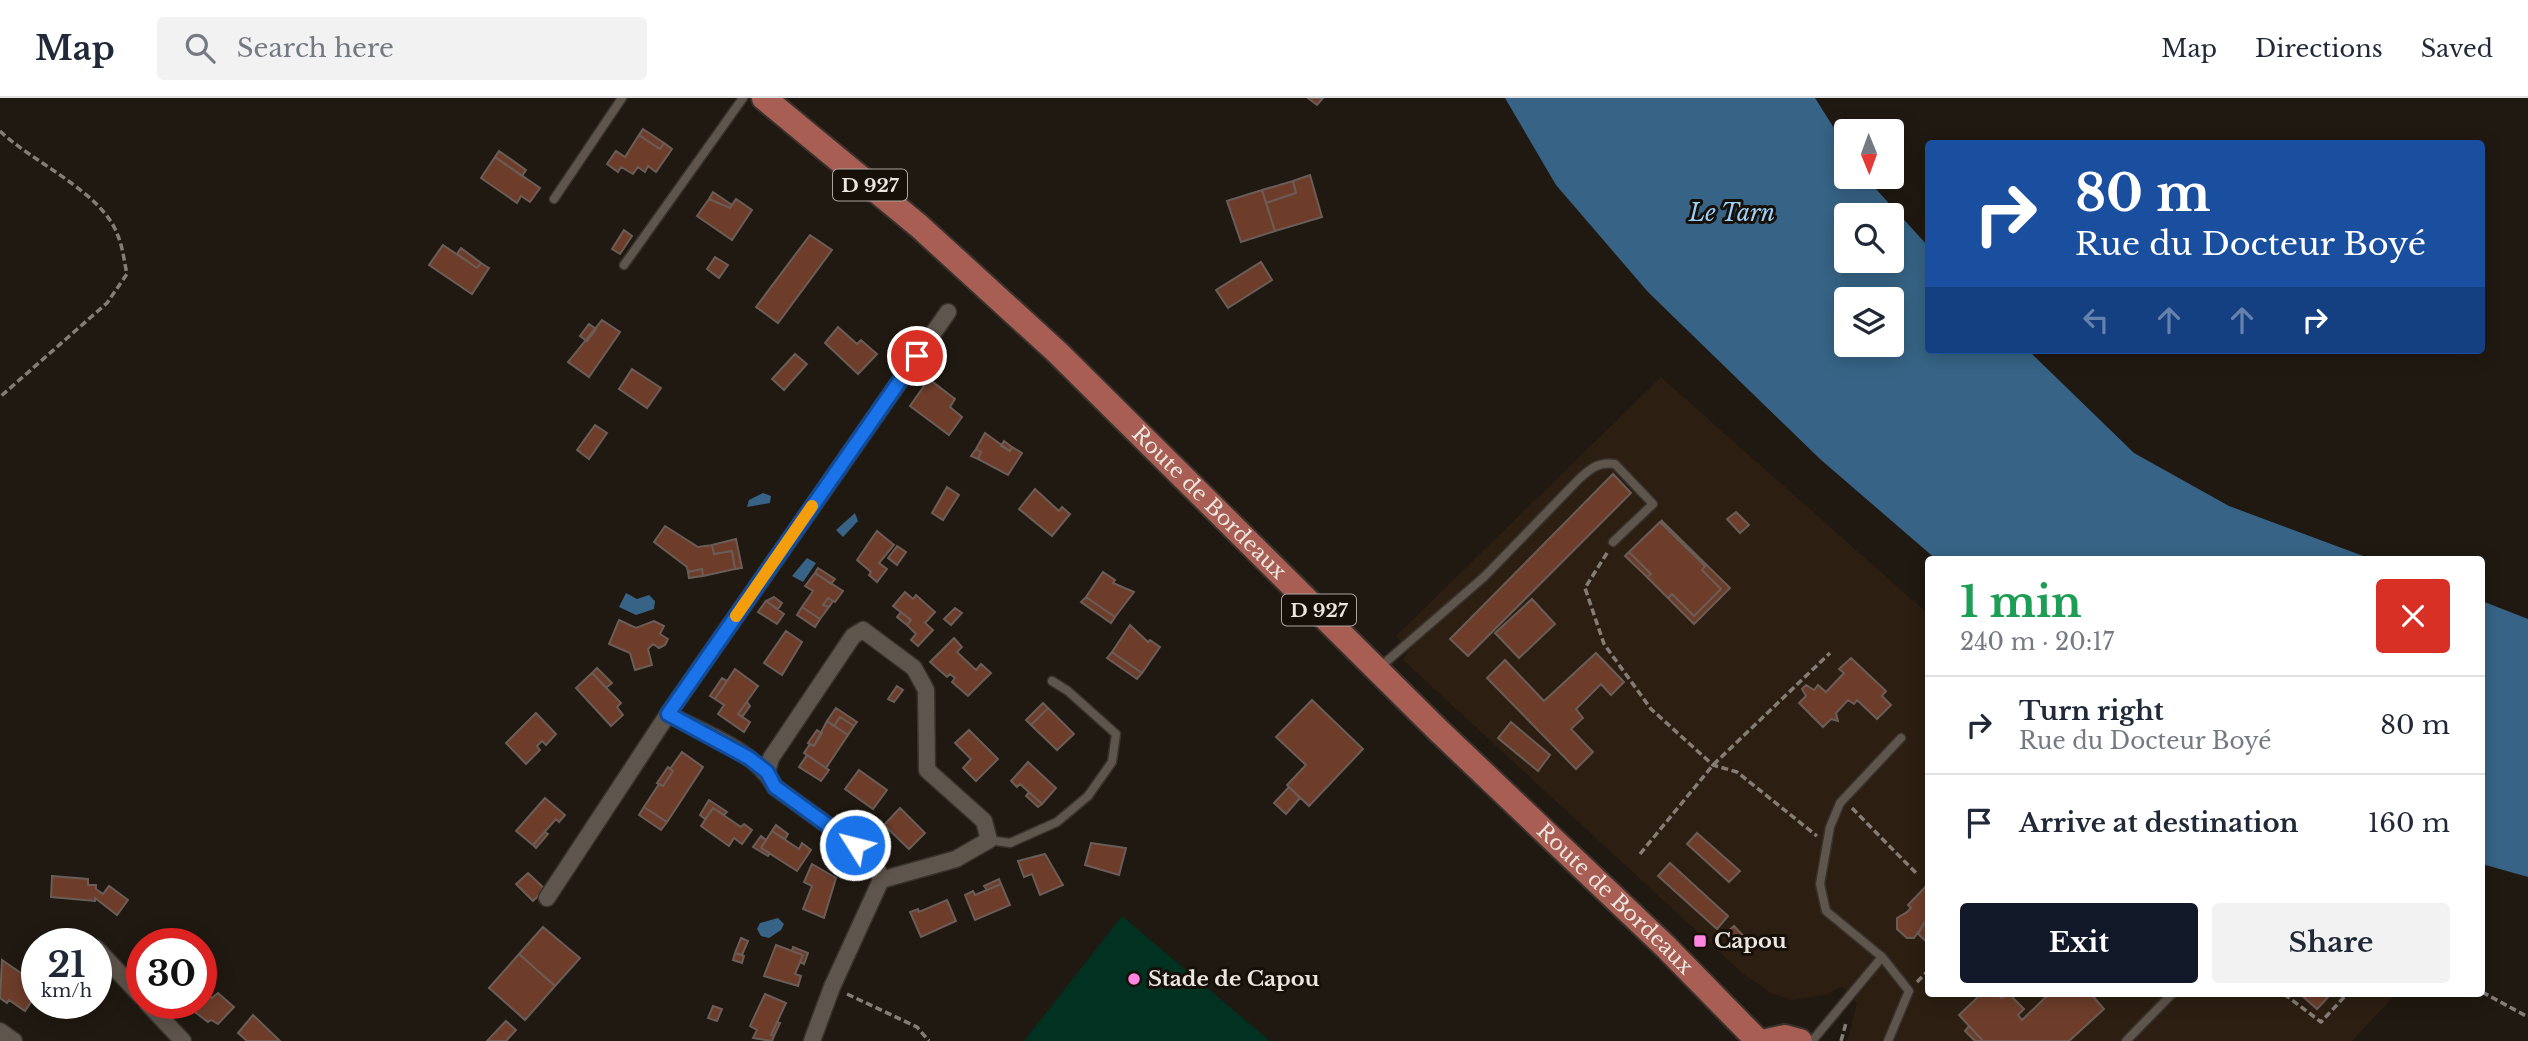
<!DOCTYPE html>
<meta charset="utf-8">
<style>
body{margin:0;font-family:"Libre Baskerville",serif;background:#f2f2f3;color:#1f2937;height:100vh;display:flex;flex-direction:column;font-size:26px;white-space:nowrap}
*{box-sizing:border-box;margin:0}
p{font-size:23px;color:#747a83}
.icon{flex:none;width:38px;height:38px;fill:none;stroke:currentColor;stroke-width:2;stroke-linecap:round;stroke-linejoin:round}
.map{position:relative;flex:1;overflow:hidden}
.drawer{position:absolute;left:1925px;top:458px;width:560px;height:441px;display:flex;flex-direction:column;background:#fff;border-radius:7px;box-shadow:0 4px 18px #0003}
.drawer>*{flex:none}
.top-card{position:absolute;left:1925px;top:42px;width:560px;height:214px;border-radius:7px;box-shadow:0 4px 18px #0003;background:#1a4fa0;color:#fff;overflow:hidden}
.needle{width:46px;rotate:179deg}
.tools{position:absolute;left:1834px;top:21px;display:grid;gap:14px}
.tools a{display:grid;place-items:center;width:70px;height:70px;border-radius:7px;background:#fff;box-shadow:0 4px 18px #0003;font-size:35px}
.speed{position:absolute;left:21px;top:830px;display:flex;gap:14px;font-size:35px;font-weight:700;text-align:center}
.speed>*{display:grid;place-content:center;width:91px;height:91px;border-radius:50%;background:#fff;box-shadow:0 4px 18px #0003;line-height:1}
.speed small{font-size:18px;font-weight:400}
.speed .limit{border:10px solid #d22;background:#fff;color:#111}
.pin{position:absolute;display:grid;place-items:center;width:60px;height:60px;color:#fff;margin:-30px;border:4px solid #fff;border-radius:50%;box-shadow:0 2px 7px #0007}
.me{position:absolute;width:77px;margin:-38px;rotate:306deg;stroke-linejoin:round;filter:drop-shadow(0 0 5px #0008)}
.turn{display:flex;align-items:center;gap:24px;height:147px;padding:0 35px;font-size:32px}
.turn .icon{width:91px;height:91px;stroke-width:2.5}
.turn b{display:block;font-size:49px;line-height:60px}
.lanes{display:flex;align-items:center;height:66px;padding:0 35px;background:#0003;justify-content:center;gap:35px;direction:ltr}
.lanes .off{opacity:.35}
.round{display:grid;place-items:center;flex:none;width:74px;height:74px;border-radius:7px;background:#f2f2f3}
.headline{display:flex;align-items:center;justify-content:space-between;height:119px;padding:0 35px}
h1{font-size:42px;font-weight:700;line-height:52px;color:#1e9e55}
.button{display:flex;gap:14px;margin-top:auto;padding:14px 35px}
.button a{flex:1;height:80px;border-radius:7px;background:#111827;color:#fff;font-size:28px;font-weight:700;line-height:80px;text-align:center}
.button a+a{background:#f2f2f3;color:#1f2937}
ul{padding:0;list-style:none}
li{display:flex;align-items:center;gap:21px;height:98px;padding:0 35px;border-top:2px solid #e0e1e3}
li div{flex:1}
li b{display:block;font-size:26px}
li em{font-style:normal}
header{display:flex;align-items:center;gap:42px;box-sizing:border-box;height:98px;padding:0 35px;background:#fff;border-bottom:2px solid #e0e1e3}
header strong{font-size:33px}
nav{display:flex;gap:38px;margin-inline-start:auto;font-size:24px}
.search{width:490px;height:63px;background:#f2f2f3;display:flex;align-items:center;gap:18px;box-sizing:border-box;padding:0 24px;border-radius:7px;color:#747a83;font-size:26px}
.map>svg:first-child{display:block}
.education{fill:#2c1f12}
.green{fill:#013121}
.water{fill:#376486;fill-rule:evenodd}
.building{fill:#6d3d2a;stroke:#6a5d58;stroke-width:2}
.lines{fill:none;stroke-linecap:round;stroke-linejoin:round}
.service-casing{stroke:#37322d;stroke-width:11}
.minor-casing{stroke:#37322d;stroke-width:19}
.primary-casing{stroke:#37322d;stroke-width:28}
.path{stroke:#837d76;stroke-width:3.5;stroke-dasharray:7 3.5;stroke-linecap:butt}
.service{stroke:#5e554c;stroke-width:8}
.minor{stroke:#5e554c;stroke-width:16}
.primary{stroke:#a95e53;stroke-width:24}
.route-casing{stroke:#114b97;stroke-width:18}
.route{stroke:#1a73e8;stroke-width:12}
.slow{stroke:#f59e0b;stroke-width:12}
.poi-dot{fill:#fe85e0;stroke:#171009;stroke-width:2.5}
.labels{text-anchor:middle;stroke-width:6;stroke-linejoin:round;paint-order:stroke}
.shield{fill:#171009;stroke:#aba59f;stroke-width:2}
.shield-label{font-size:19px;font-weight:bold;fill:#eae5df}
.street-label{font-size:21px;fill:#eae5df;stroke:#171009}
.poi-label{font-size:21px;font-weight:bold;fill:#eae5df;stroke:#171009;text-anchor:start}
.water-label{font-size:23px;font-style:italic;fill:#9bd2fd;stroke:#171009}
</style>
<header>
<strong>Map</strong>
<div class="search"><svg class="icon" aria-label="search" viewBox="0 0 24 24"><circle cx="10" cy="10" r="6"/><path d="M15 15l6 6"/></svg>Search here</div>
<nav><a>Map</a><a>Directions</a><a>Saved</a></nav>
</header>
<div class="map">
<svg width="2528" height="943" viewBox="0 0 2528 943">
<rect width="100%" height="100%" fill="#201911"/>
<path class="education" d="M1661 279 1928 516V896H2396L2352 943H1847L1857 905 1842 888 1825 897 1792 902 1771 895 1742 875 1403 562 1409 551 1396 538Z"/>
<path class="green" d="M1122 818 1270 943H1024Z"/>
<path class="water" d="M1505 0H1815L1846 49V79H1865L1928 148V252H2028L2134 355 2229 408 2374 462H1937L1820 361 1648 194 1556 87ZM1846 117H1892V163H1846ZM1846 201H1892V247H1846Z
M763 395 771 398 770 405 747 409 749 402Z
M855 415 858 423 843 439 836 432Z
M807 460 816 465 803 484 792 478Z
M626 495 637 501 649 497 655 503 654 511 636 517 619 509Z
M2482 503 2528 521V779L2482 766Z
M778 820 784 826 781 832 769 840 761 838 757 831 760 825Z"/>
<path class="building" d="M1308 0H1323L1317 7Z
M643 31 664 45 660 51 639 37Z
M639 37 660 51 664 45 672 51 656 74 648 68 645 74 638 69 633 76 621 69 618 74 607 66 616 53 625 59Z
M499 53 526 72 522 78 495 59Z
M495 59 540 90 530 104 521 98 517 105 481 80Z
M1310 77 1322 119 1275 133 1266 105 1296 95 1293 83Z
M1293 83 1296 95 1266 105 1262 92Z
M1262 92 1275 133 1241 144 1227 103Z
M713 94 732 107 730 110 709 101Z
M709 101 730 110 736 101 752 112 732 142 697 118Z
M624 132 632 138 620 156 612 151Z
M810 137 832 152 778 225 756 209Z
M443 147 477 170 481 165 489 170 472 196 429 167Z
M461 150 481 165 477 170 457 156Z
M715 159 728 167 719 180 707 171Z
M1261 164 1272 182 1228 210 1216 192Z
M602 222 620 234 589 279 568 264Z
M589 226 596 231 587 243 580 238Z
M838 229 857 246 861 242 877 256 858 276 825 245Z
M795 256 807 266 784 292 772 281Z
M632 271 661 290 647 310 619 291Z
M929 281 955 301 950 309 962 319 949 337 910 308Z
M595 327 607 335 589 361 577 352Z
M985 335 1010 353 1012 349 1022 355 1008 377 978 361 981 354 976 351Z
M1004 343 1012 349 1010 353 1001 348Z
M976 351 981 354 978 361 971 358Z
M1613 376 1631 395 1468 558 1450 541Z
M947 389 959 397 943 422 932 415Z
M1035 391 1059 413 1062 409 1070 416 1052 438 1019 411Z
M1736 414 1749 427 1740 435 1727 421Z
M1661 422 1730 490 1694 526 1668 500 1672 496 1694 518 1721 491 1702 472 1705 468Z
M1660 424 1705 468 1702 472 1721 491 1694 518 1672 496 1668 500 1647 479 1651 476 1629 454Z
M665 428 698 449 712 447 714 456 732 453 735 471 703 478 702 471 688 474 687 469 654 444Z
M877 433 894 447 879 465 887 471 877 484 869 477 871 474 857 462Z
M736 441 742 470 735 471 732 453 714 456 712 447Z
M897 448 906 454 897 467 888 460Z
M1629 454 1651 476 1647 479 1625 458Z
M818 470 835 481 831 486 815 475Z
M702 471 703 478 689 480 688 474Z
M1103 474 1115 482 1113 485 1134 494 1115 519 1086 499Z
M815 475 843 493 835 504 828 500 823 507 829 509 820 521 802 509 813 493 805 488Z
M905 494 913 501 916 497 935 514 925 525 933 532 918 548 911 542 916 536 907 527 911 522 893 508Z
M774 499 782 505 778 511 766 503Z
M1086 499 1115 519 1111 525 1081 504Z
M828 500 833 503 829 509 823 507Z
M1532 501 1555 526 1519 560 1495 535Z
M766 503 784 516 777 526 758 514Z
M802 509 820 521 815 529 797 517Z
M955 510 962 515 951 527 944 521Z
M901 514 911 522 907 527 897 519Z
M619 522 636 530 654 523 664 528 660 536 668 541 665 547 659 550 653 546 648 551 652 567 635 572 630 555 609 546Z
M1130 527 1148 544 1150 542 1160 549 1142 575 1112 554Z
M786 533 802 544 782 577 764 565Z
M954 540 962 549 957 554 976 572 981 566 991 575 968 598 952 584 955 580 950 576 947 579 930 564Z
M1112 554 1142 575 1137 581 1107 560Z
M1596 555 1624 584 1611 597 1601 586 1576 611 1583 620 1571 631 1593 654 1576 671 1487 580 1505 562 1544 603Z
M1851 560 1886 593 1882 598 1891 607 1877 621 1857 602 1854 606 1848 602 1836 615 1838 623 1831 621 1823 629 1799 605 1806 598 1802 591 1806 587 1814 592 1818 587 1826 594 1844 575 1839 571Z
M597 570 612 585 606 590 592 575Z
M735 571 758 588 738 616 750 624 744 634 718 616 724 607 715 601Z
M592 575 621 605 617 609 623 617 611 628 576 590Z
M722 580 727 583 715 601 710 598Z
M897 588 903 592 894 604 888 601Z
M1312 602 1363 651 1309 708 1287 687 1306 667 1276 639Z
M747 604 750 608 742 619 738 616Z
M1043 605 1048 610 1031 627 1026 622Z
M836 610 857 624 854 628 840 619 834 628 827 623Z
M1048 610 1074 636 1057 652 1031 627Z
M536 615 556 636 546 647 542 643 537 648 540 652 526 666 506 645Z
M840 619 854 628 848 637 834 628Z
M827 623 848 637 826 670 804 655 810 646 814 648Z
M1511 624 1550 657 1538 673 1498 640Z
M817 632 822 635 814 648 808 645Z
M969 632 998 661 976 683 963 670 971 661 955 645Z
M682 654 703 669 667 724 644 709 659 686 663 688 673 673 670 671Z
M807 657 829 672 821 683 799 669Z
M1028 664 1056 690 1042 706 1020 686 1017 689 1011 683Z
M668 669 673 673 663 688 657 685Z
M859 672 887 692 873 711 845 691Z
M1289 689 1300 700 1286 716 1274 705Z
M1029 694 1042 706 1038 709 1026 698Z
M545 700 565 717 559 724 556 721 533 747 516 733Z
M709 702 727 714 724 717 713 710 705 721 700 717Z
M644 709 667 724 661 732 639 717Z
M713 710 741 729 744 726 752 732 742 746 734 740 729 748 701 728Z
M900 710 925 735 909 751 884 727Z
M776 727 788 736 785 741 772 733Z
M772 733 799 751 802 745 811 752 797 773 761 750Z
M545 734 548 736 536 750 533 747Z
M1697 735 1740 773 1729 784 1687 746Z
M761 738 766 742 761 750 770 755 768 758 753 749Z
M1091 745 1126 750 1119 777 1085 767Z
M1045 756 1063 787 1040 797 1032 776 1024 779 1018 763Z
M1670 765 1728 818 1717 831 1658 778Z
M812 766 836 780 824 820 803 811 812 788 804 784Z
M528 775 545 791 533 803 516 786Z
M52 778 88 781V787H96V791L103 796 109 788 128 802 117 817 95 800V803L51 799Z
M999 781 1001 786 987 792 984 788Z
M1001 786 1010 807 975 822 965 797 973 793 975 797Z
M1928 786V828L1925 824 1914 840H1907L1897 831V820L1907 814 1911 810 1908 807Z
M947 802 956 823 921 839 910 814 918 811 919 814Z
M1925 824 1928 828V845L1918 836Z
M1734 828 1750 845 1743 851 1727 834Z
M543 829 580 860 555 888 519 856Z
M741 840 748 843 742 857 735 855Z
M776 847 803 857 795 876 801 878 798 888 764 878Z
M793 849 808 855 804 866 800 864 803 857 792 853Z
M735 855 744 858 742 865 733 862Z
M519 856 555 888 525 922 489 890Z
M2 862 37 886V895L25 913 9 902 7 905 0 900Z
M201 890 212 900 218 895 234 909 218 926 211 922 208 924 183 905H201Z
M765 896 786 905 771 937 774 938 772 943 753 940 757 932 750 928Z
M1977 896H1998L2001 900 2009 896 2024 911 2018 917 2022 922 2049 896H2091L2104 911 2069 943H1983L1959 917 1979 898Z
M2300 896H2331L2317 911Z
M713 908 722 911 717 923 708 920Z
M253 917 280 943H247L238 935Z
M506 923 516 932 506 943H487Z
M777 924 780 925 774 938 771 937Z
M1969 928 1983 943H1975L1965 933Z"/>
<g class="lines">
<defs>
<path id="service" d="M554 101 622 0
M624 167 743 0
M1380 569 1484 479 1579 381C1590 371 1599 363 1615 366L1653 406 1613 444
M989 742 1010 745 1057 724 1088 698 1112 664 1116 636 1068 593 1052 583
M1812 943 1882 859
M1888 943 1909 893 1882 859 1826 813 1820 786 1830 729 1840 705 1901 640
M2126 943 2172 896"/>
<path id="minor" d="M668 616C703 635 755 652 775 689L874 761 881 782 832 889 812 943
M767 674 771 660 853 538 863 532 914 570 926 592 927 672 984 723 989 742 956 761 881 782
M547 800 668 616 948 214
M96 850 142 899
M147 905 183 943
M0 933 14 943"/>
<g id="primary">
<path id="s1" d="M764 0 919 128 1057 254 1438 632 1665 848 1758 943"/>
<path d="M1767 943 1785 939 1800 943"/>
</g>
</defs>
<use href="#service" class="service-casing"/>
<use href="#minor" class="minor-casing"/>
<use href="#primary" class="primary-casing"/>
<path class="path" d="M0 33C33 65 103 94 118 138 123 150 124 163 127 176L107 205 0 299
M1607 455 1585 490 1604 546 1651 611 1713 667 1737 674 1817 738
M1852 710 1918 777
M1640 756 1713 667 1830 555
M1917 884 1928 873
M2482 894 2528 919
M847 896 917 929 929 943
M2284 896 2321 924 2347 896
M1841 943 1846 925"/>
<use href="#service" class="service"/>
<use href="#minor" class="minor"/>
<use href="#primary" class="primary"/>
</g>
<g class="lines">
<defs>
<path id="route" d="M855 747 775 689 767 674 749 660 668 616 917 258"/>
</defs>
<use href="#route" class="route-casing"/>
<use href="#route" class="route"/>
<path class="slow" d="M736 518 812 408"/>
</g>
<g class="poi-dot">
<rect x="1693" y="836" width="14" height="14" rx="3.5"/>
<circle cx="1134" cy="881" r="7"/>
</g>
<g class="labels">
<g class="shield">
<rect x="833" y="71.5" width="74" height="31" rx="5"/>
<rect x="1282" y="496.5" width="74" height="31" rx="5"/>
</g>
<g class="shield-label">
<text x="870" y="94">D 927</text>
<text x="1319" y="519">D 927</text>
</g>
<g class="street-label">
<text dy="7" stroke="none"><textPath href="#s1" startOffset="602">Route de Bordeaux</textPath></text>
<text dy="7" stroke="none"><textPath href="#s1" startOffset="1169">Route de Bordeaux</textPath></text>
</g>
<g class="poi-label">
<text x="1714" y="850">Capou</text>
<text x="1148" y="888">Stade de Capou</text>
</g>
<g class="water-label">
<text x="1732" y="123">Le Tarn</text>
</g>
</g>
</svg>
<div class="tools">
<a><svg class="needle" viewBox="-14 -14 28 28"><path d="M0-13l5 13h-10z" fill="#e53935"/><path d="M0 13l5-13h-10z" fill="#747a83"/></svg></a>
<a><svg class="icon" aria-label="search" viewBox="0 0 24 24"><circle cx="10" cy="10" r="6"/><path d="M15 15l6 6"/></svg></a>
<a><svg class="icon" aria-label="layers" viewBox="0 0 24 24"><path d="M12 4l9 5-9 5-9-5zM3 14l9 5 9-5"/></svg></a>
</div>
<div class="speed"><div>21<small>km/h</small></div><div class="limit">30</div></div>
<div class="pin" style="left:917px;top:258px;background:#d93025"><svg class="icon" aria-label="arrive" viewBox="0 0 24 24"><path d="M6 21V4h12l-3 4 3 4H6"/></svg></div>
<svg class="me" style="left:855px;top:747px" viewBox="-20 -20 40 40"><circle r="17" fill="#1a73e8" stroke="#fff" stroke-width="3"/><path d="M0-11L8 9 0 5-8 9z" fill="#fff"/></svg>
<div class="top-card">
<div class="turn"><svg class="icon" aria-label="right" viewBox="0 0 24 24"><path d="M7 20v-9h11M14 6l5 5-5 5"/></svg><div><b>80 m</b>Rue du Docteur Boyé</div></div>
<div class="lanes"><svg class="icon off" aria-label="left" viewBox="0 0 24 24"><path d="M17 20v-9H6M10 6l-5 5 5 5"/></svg><svg class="icon off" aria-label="ahead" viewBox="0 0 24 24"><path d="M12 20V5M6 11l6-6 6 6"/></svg><svg class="icon off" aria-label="ahead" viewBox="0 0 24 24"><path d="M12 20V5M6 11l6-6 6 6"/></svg><svg class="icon" aria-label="right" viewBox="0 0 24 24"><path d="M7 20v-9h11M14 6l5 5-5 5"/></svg></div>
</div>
<section class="drawer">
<div class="headline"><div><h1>1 min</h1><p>240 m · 20:17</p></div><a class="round" style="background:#d93025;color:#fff"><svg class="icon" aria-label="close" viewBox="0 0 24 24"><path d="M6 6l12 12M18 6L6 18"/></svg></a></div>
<ul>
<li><svg class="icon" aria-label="right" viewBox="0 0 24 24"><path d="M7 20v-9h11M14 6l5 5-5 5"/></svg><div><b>Turn right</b><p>Rue du Docteur Boyé</p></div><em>80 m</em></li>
<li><svg class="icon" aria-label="arrive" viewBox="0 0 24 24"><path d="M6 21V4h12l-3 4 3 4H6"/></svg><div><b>Arrive at destination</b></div><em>160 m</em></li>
</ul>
<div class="button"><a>Exit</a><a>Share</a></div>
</section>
</div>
